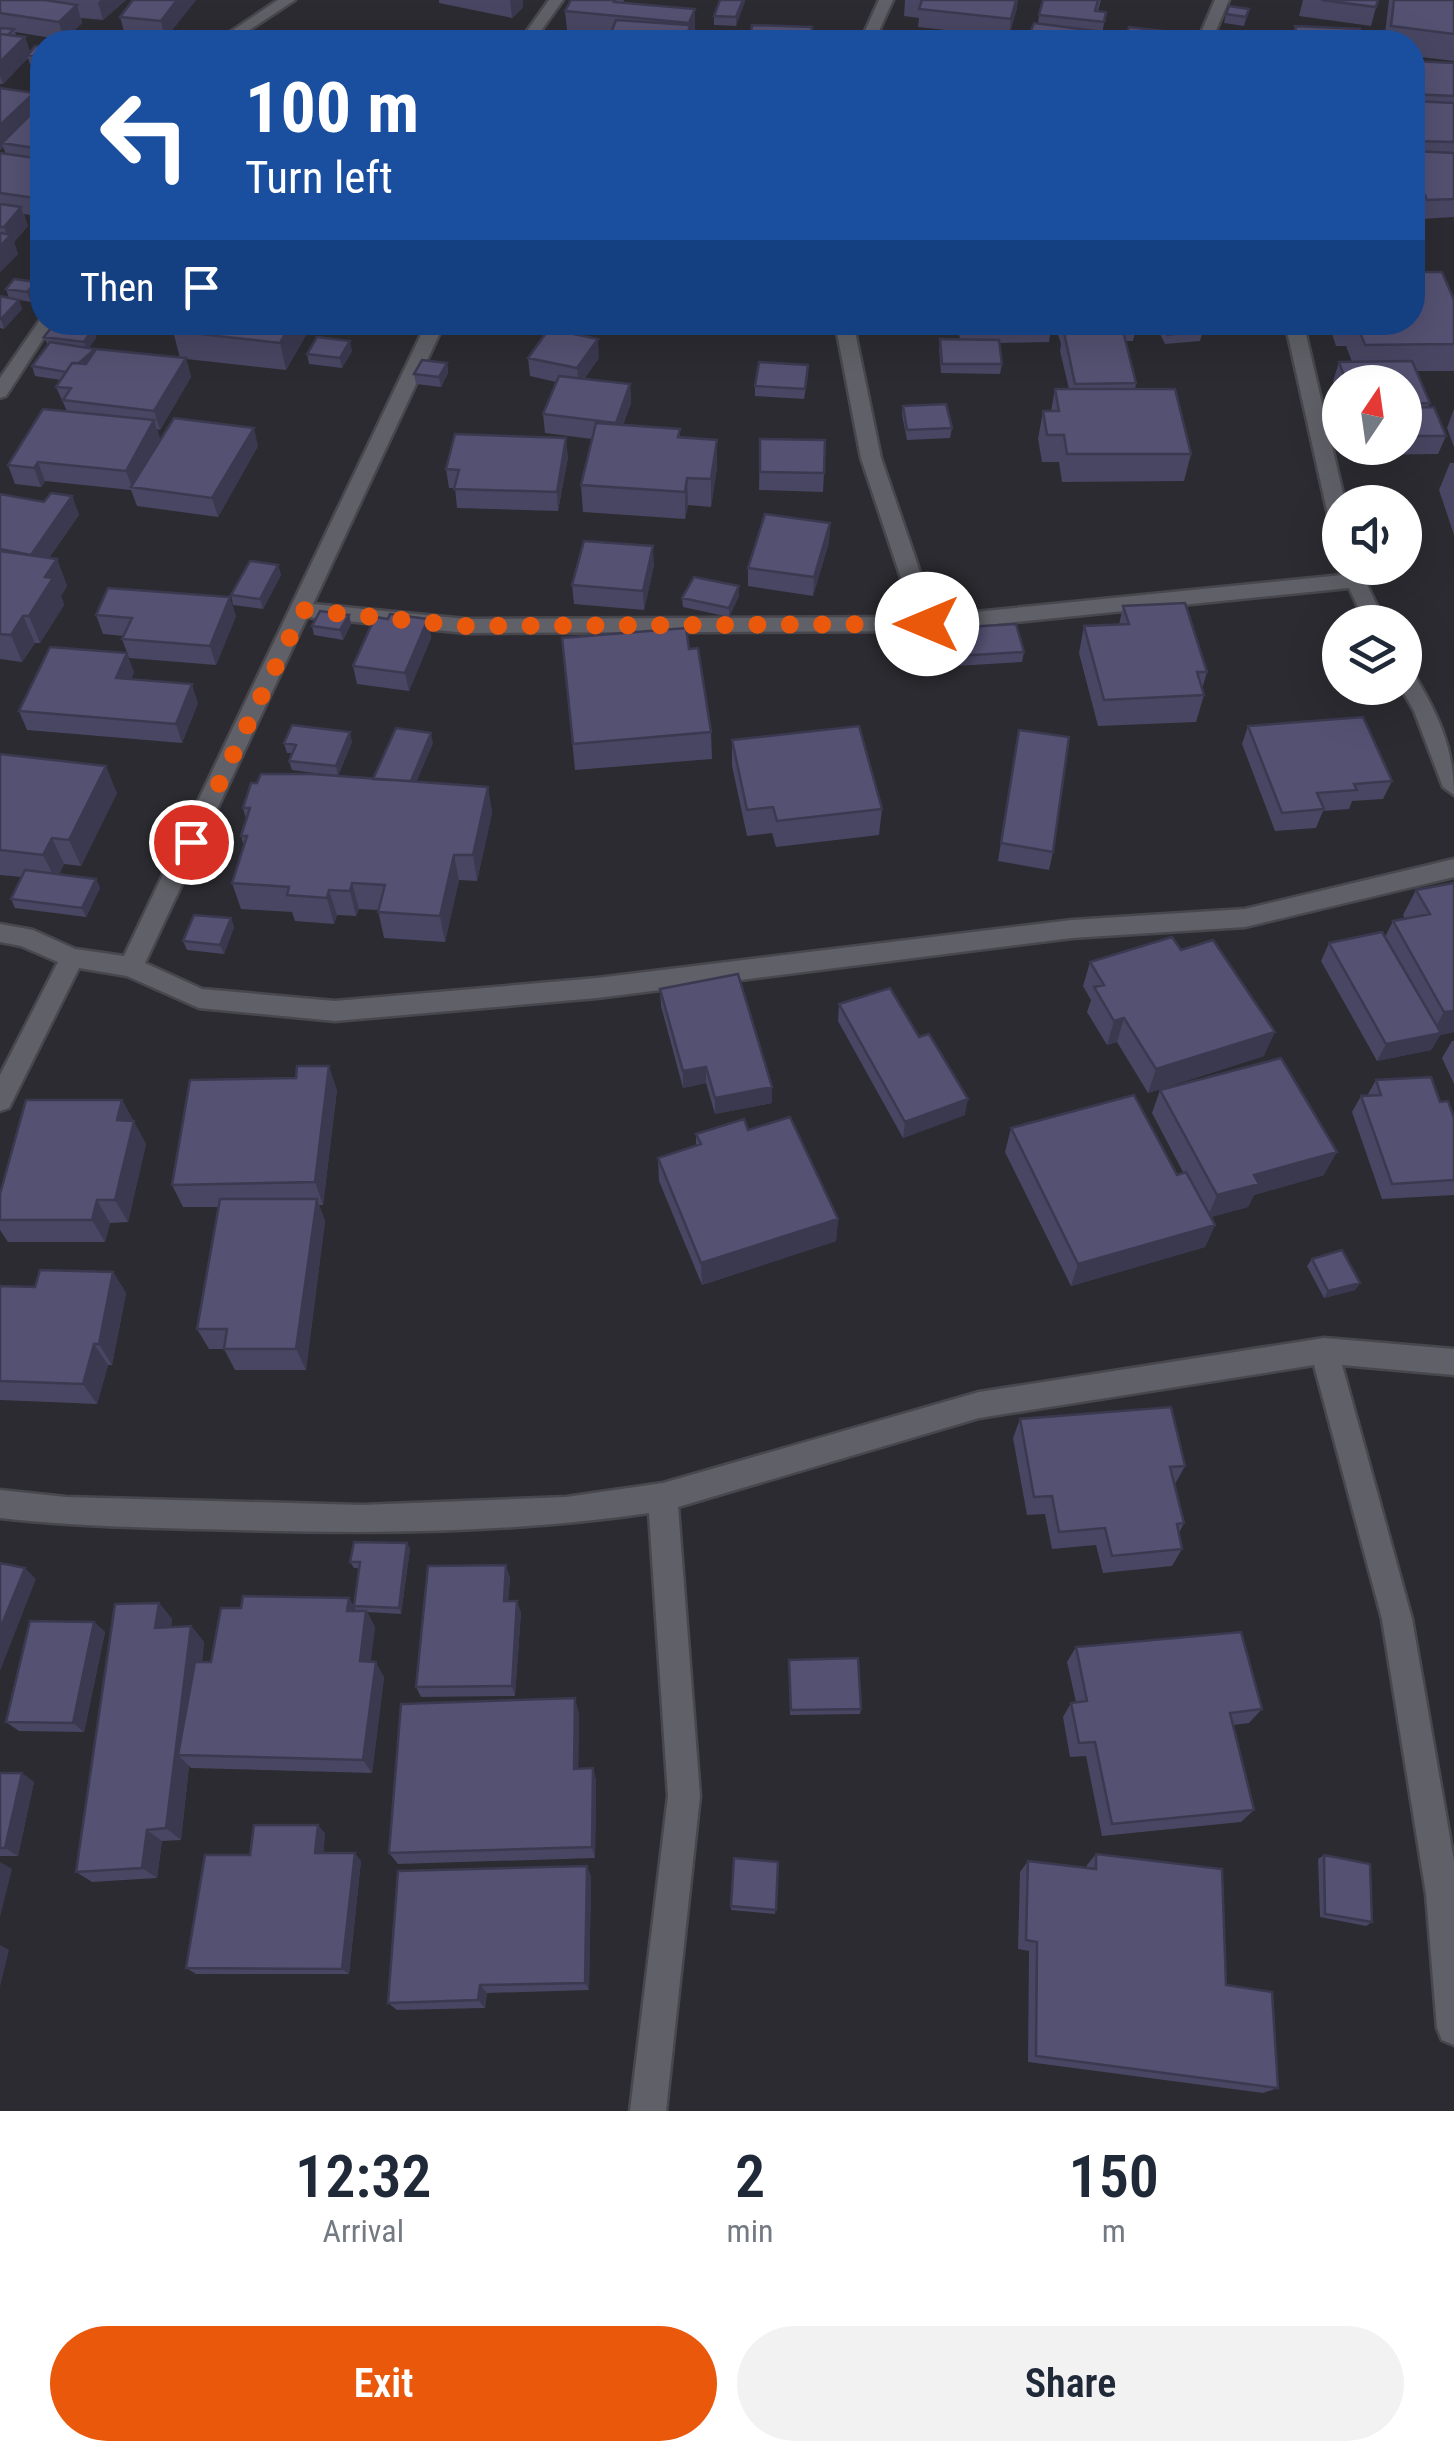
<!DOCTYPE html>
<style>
body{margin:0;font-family:"Roboto Condensed",sans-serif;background:#f2f2f3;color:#1f2937;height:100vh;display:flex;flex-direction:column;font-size:38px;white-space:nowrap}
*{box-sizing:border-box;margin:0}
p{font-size:32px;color:#747a83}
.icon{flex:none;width:55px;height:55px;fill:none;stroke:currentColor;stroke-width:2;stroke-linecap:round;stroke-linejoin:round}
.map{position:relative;height:2111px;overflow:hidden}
.sheet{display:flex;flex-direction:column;background:#fff;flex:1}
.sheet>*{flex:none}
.hud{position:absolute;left:30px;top:30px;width:1395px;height:305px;border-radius:40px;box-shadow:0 10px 40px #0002;background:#1a4fa0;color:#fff;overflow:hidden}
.needle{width:65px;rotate:13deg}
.buttons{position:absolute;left:1322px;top:365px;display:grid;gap:20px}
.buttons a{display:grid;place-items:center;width:100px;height:100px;border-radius:50%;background:#fff;box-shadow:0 10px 40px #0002;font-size:50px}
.pin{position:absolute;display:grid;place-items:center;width:85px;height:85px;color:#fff;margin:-42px;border:5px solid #fff;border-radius:50%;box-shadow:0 2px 10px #0007}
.me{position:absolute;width:110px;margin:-55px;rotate:270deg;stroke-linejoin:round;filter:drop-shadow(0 0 8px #0008)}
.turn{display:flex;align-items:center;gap:35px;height:210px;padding:0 50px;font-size:45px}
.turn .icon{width:130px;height:130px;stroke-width:2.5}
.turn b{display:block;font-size:70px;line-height:85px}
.then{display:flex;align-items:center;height:95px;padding:0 50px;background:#0003;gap:20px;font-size:38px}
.eta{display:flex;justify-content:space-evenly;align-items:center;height:170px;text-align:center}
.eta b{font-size:60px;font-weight:600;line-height:70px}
.primary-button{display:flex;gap:20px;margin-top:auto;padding:20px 50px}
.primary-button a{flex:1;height:115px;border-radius:60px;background:#ea580c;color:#fff;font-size:40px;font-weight:600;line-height:115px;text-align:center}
.primary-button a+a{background:#f2f2f3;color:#1f2937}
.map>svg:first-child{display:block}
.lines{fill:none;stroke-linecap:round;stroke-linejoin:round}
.street-casing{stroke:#48474d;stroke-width:5}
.street{fill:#606068;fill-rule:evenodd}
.wall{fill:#484662}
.shaded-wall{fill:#3b3950}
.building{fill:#545172;stroke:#3b3950;stroke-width:2.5}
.route{stroke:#ea580c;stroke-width:18;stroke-dasharray:0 32.4}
</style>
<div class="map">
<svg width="1454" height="2111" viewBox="0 0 1454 2111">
<rect width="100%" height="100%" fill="#2b2b31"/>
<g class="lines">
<defs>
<path id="street" d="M278 0H295L231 42H215Z
M549 0H563L533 42H519Z
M879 0H893L874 42H860Z
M1215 0H1229L1211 42H1197Z
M42 317V322H54L6 396 0 398V378Z
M427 322H445L313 604 466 619 914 617 861 458 835 322H853L881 458 935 616 1342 575 1339 568 1340 566 1359 568 1385 622H1365L1349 588 927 631 466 633 307 617 145 963 202 989 335 1001 597 978 1072 920 1245 909 1454 859V877L1245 927 1072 938 597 998 335 1021 199 1008 127 976 79 968 9 1108 0 1111V1075L58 962 21 946 0 942V924L33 930 75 949 124 956Z
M1285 322H1303L1345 502H1340V530L1330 524Z
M1405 669 1412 671C1437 712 1454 747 1454 795L1443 787 1414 711 1401 688H1405Z
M1324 1338 1454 1349V1375L1342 1365 1412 1619 1454 1861V2045L1442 2040 1437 2028 1426 1894 1382 1619 1314 1365 979 1418 678 1507 700 1796 666 2111H630L668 1796 649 1513C513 1533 375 1534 237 1530 158 1528 79 1527 0 1518V1490L66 1497 362 1505 566 1497 663 1483 979 1392Z"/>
</defs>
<use href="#street" class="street-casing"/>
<use href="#street" class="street"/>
</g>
<path class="wall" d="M0 0H126L103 20 81 18 82 23 64 40 15 32 16 36 25 37 30 52 42 46V66L30 64 28 58 3 84H0Z
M196 0 168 35 177 36 179 42H131L136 36 125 35 120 17Z
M439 0H523V7L512 18 439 3Z
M571 0H624L623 3 695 9V28L691 42H598L601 33 567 30 565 11Z
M720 0H745L736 26 714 25V16Z
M905 0H1018L1009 37 918 27 919 18 904 16Z
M1101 0 1098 11 1106 12 1101 40 1038 24 1039 15Z
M1303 0H1378L1371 26 1299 16Z
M1389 0H1454V61L1412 56V42H1384Z
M1249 9 1244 26 1224 23 1226 14Z
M1295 26 1362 42H1291Z
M1412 61 1454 63V217L1421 219 1418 213H1412Z
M0 88 34 93 38 107 42 103V217L24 214 28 226 14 242 18 254 0 272V153L6 154 3 147 0 150Z
M6 289 39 292 31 302 19 300 22 309 4 329 0 328V296L9 298Z
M1454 300V371H1417L1430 403 1428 407 1446 436 1438 454 1363 455 1360 448H1405V382H1340V401L1333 381 1339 362H1352L1346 346H1336L1330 328 1332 322H1412Z
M178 322H309L310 328 286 370 186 359 191 377 160 430 157 429 160 439 258 446 218 517 137 506 131 490 45 481 41 487 15 484 8 465 67 411 56 387 61 380 35 376 32 366 48 346 44 337 93 328 96 338 89 348 180 358 173 331Z
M672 322H745V325Z
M957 322H1052L1049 342 999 343 1002 364 1000 374 941 373 939 349 940 339H960Z
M1054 322H1137L1133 341H1125L1136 383 1135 389 1191 454 1184 481 1062 482 1059 462H1042L1038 439 1043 411H1051L1055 389H1069L1060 351 1061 344Z
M1162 324 1203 331 1200 341 1165 344 1160 334Z
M352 351 342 368 309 364 307 354Z
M528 358H599L584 379 630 384 631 403 623 425 680 429V437L717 440V467L711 507 688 505 685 519 583 512 581 485 592 439 545 433 543 414 556 382 530 376Z
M447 363 448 373 441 387 416 384 414 374Z
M808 375 804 399 755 396V386Z
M903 406 952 428 950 438 907 440 902 415Z
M1454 409V447L1447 428Z
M760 439 824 473 823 492 759 490Z
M568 457 558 511 457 508 455 488H449L446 469Z
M1450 463H1454V535L1439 490Z
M0 494 44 502 72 496 79 515 49 558 57 559 67 586 61 596 64 605 40 643H35L22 662 0 659Z
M830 523 829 542 813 596 748 586V568Z
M278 565 281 575 263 609 233 605 231 595Z
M654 565 644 610 574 604 572 585Z
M739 596 729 617 683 607 682 598Z
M1123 606 1207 672 1202 689 1204 695 1196 722 1098 726 1079 653 1084 626 1119 625Z
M96 615 236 616 216 665 129 658 122 639 124 636 103 634Z
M349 615 351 624 343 640 314 635 312 626Z
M388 619H428L431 638 409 691 357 684 353 666Z
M950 628 1024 652 1022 662 956 666 949 637Z
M562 638 689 649 711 732 712 759 575 770Z
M134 672 131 679 198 703 182 743 27 730 19 711Z
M1248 726 1392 781 1383 799 1352 801 1349 809 1323 811 1316 828 1275 831 1242 744Z
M1019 730 1053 852 1049 870 998 861Z
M732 740 882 809 879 835 776 847 772 833 747 836 732 766Z
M352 742 338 776 292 770 289 761 292 753H287L284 743Z
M433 743 416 782 488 787 492 813 477 881 459 880 445 942 384 938 378 910 359 909 356 916 337 915 334 924 295 921 292 912 241 909 232 883 244 846 241 836 246 819 243 808 373 779Z
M0 754 117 793 81 866 64 864 59 875 96 879 100 888 86 917 15 908 11 899 22 877 0 875Z
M1454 883V1032L1440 1035 1431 1050 1377 1061 1321 961 1329 943 1385 937 1393 921 1405 919 1403 915 1416 890Z
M231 918 234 927 224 954 187 950 183 941Z
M1181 950 1264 1056 1148 1093 1117 1042 1107 1045 1087 1012 1091 1000 1083 986 1090 962Z
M660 989 772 1103 715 1114 706 1083 683 1088 661 1006Z
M839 1004 965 1115 903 1138 838 1021Z
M1452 1041H1454V1084L1442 1058Z
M1376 1080 1454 1118V1195L1382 1199 1352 1112 1361 1096H1367Z
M337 1090 323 1205H319L325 1221 306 1370H235L224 1349H209L197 1329 219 1207H183L172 1185Z
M1160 1090 1324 1175 1254 1195 1248 1207 1211 1217 1215 1225 1205 1247 1071 1286 1005 1152 1011 1128 1177 1175 1183 1172 1152 1113Z
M122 1100 146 1144 128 1222 110 1223 105 1242H8L0 1230V1194Z
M748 1130 838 1219 836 1241 702 1285 659 1181 658 1158 696 1146V1134Z
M1312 1259 1360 1283 1355 1290 1324 1298 1307 1266Z
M113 1272 126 1293 112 1365H108L97 1404 0 1400V1286L35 1287Z
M1020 1419 1185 1466 1175 1484 1184 1523 1179 1533 1182 1549 1172 1566 1103 1573 1096 1545 1052 1549 1045 1514 1027 1515 1013 1438Z
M407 1543 410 1549 401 1614 367 1612 375 1627 370 1662 384 1677 372 1773 191 1768 189 1766 181 1840 162 1841 157 1878 92 1882 76 1872 159 1603 172 1619 171 1627 191 1626 204 1642 202 1662H211L241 1608 349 1598 356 1611 354 1606 359 1568H354L350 1562Z
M510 1577 508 1601 521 1612 515 1696 421 1697 416 1687Z
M94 1622 105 1632 84 1732 19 1731 6 1722Z
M1076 1647 1262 1709 1249 1723 1233 1725 1254 1810 1241 1822 1102 1836 1086 1756 1070 1757 1063 1717 1071 1703 1076 1702 1067 1662Z
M789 1665 861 1709 860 1714 790 1715Z
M579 1713 578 1769 593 1768 596 1781 595 1858 398 1864 389 1853Z
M0 1773H22L34 1782 18 1856H0Z
M325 1833 323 1853 361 1861 349 1974H196L186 1968 250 1855Z
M1096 1854 1226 1985 1278 2088 1263 2093 1028 2062 1029 1951 1018 1949 1020 1872 1028 1861 1087 1868V1865Z
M1324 1855 1372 1922 1366 1926 1320 1917 1318 1859Z
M734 1858 778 1862 775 1914 731 1910Z
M587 1866 591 1877 589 1990 487 1993 485 2008 397 2010 388 2003Z"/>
<path class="shaded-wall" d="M101 0H126L103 20 98 2Z
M177 0H196L165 39 161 21Z
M510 0H523V7L512 18Z
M743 0H745V2L736 26V17Z
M1016 0H1018L1017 9 1009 37 1011 19Z
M77 5 82 23 64 40 59 22Z
M695 9V28L691 42H686L689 23Z
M25 37 31 55H28V58L3 84 0 76V62Z
M34 93 40 112 2 143 3 147 0 150V125Z
M21 207 28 226 14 242 18 254 0 272V246L8 238 4 227Z
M36 282 39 292 31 302 27 292Z
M19 300 22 309 4 329 1 319Z
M292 322H309L310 328 286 370 280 343Z
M93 328 96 338 87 351 84 342Z
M598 339 599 358 579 387 577 368Z
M350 341 352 351 342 368 340 358Z
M95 349 98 359 69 372Z
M186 358 191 377 160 430 154 411Z
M447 363 448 373 441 387 439 377Z
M630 384 631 403 617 442 616 423Z
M154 420 160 439 132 487 126 471Z
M254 428 258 446 218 517 212 498Z
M566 438 568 457 558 511 557 492Z
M717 440V467L711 507V479Z
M38 462 45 481 41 487 34 468Z
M687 478 688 505 685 519V492Z
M72 496 79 515 38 573 31 555Z
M830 523 829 542 813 596 814 577Z
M653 546 654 565 644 610 643 591Z
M57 559 67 586 61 596 64 605 40 643 29 616 45 577Z
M278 565 281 575 263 609 260 599Z
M739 586V596L729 617V608Z
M230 597 236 616 216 665 210 646Z
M349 615 351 624 343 640 340 630Z
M23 616 35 643 22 662 11 635Z
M428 619 431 638 409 691 405 673Z
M127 653 134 672 123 697 116 678Z
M192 684 198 703 182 743 176 724Z
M350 732 352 742 338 776 336 766Z
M431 733 433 743 410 797 408 788Z
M106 766 117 793 81 866 69 840Z
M488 787 492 813 477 881 473 855Z
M52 838 64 864 56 881 43 855Z
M454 855 459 880 445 942 440 916Z
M96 879 100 888 86 917 82 908Z
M352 883 359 909 356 916 350 891Z
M329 890 337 915 334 924 327 898Z
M231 918 234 927 224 954 220 945Z
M1454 1011V1032L1440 1035 1431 1050 1377 1061 1386 1044 1431 1035 1444 1012Z
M1124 1018 1117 1042 1107 1045 1114 1021Z
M1275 1032 1264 1056 1148 1093 1156 1069Z
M329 1066 337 1090 323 1205 315 1182Z
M706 1067V1083L683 1088V1071Z
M772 1087V1103L715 1114V1098Z
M968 1099 965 1115 903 1138 905 1122Z
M122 1100 146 1144 128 1222 115 1200 117 1120Z
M1337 1152 1324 1175 1254 1195 1248 1207 1207 1218 1217 1195 1254 1175Z
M317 1199 325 1221 306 1370 296 1349Z
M97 1200 110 1223 105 1242 92 1220Z
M838 1219 836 1241 702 1285 701 1263Z
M1215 1225 1205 1247 1071 1286 1078 1264Z
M113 1272 126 1293 112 1365 99 1344Z
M1360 1283 1355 1290 1324 1298 1328 1291Z
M94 1344 108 1365 97 1404 83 1384Z
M407 1543 410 1549 401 1614 399 1608Z
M506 1565 510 1577 507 1612 504 1601Z
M25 1568 36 1579 0 1671V1629Z
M349 1598 358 1614 347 1611Z
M517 1601 521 1612 515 1696 512 1686Z
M159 1603 172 1619 168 1643 155 1628Z
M366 1611 375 1627 369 1676 360 1661Z
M94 1622 105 1632 84 1732 73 1723Z
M191 1626 204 1642 191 1755H178L189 1766 181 1840 166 1828Z
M376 1662 384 1677 372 1773 363 1760Z
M575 1698 579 1713 578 1782 574 1769Z
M593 1768 596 1781 595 1858 592 1847Z
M22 1773 34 1782 18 1856 5 1848Z
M318 1825 325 1833 323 1861 315 1853Z
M147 1830 162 1841 157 1878 142 1868Z
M355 1853 361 1861 349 1974 342 1969Z
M0 1862 12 1869 0 1917Z
M587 1866 591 1877 589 1990 585 1983Z
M0 1945 9 1950 0 1987Z
M480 1985 487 1993 485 2008 478 2000Z"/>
<path class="building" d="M0 0H45L77 5 59 22 0 13Z
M133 0H177L161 21 120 17Z
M571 0H615L614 2 695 9 689 23 565 11Z
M720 0H743L736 17 714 16Z
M920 0H1016L1011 19 919 9 922 0Z
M1043 0H1098L1095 11 1106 12 1104 22 1039 15Z
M1321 0H1378L1376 7Z
M1394 0H1454V34L1391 26Z
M1229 6 1249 9 1246 17 1226 14Z
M616 20 690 25 686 39 676 38 674 42H598L601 32 611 33Z
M1034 23 1096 31 1094 42H1026Z
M752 25 812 27 811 42H750Z
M1295 26 1360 29 1362 42H1298Z
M1129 27 1163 31 1161 42H1125Z
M0 28 14 29 8 35 0 34Z
M138 32 177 36 172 42H131Z
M914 32 917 42H898L895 33Z
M0 34 25 37 0 62Z
M979 40 980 42H925Z
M35 46H42V57L28 55Z
M1412 61 1454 63V96L1412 94Z
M0 88 34 93 0 125Z
M1412 101 1454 103V142L1412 141Z
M42 103V149L2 143Z
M1412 151 1454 153V199L1427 200 1425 195 1417 194 1412 179Z
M0 153 42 159V199L0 193Z
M0 204 21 207 4 227H0Z
M0 233 11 235 0 246Z
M1412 272H1442L1454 300V344L1365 345 1356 322H1412Z
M14 279 36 282 27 292 6 289Z
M0 296 19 300 1 319H0Z
M178 322H292L280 343 173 331Z
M963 322H1052V324L963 325Z
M1063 322H1128L1064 325Z
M1180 322H1198L1203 331 1167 335 1162 324Z
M54 324 93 328 84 342 44 337Z
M549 329 598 339 577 368 528 358Z
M1123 331 1136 383 1075 384 1064 332Z
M317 337 350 341 340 358 307 354Z
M940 339 999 340 1002 364H942Z
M50 342 95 349 79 363H72L66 372 32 366Z
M96 349 186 358 154 411 63 400 71 388 56 387 72 363 86 364Z
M422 360 447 363 439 377 414 374Z
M1412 361 1430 403 1405 404V382H1346L1339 362Z
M759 362 808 365 805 389 755 386Z
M559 376 630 384 616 423 543 414Z
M1055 389H1175L1191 454H1067L1064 435H1047L1043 411H1059Z
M946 404 952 428 907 430 903 406Z
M1434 407 1446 436H1405V408Z
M43 409 154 420 126 471 38 462 34 468 8 465Z
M174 418 254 428 212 498 131 487Z
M596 423 680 429 678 437 717 440 711 479 687 478 685 492 581 485Z
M455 434 566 438 557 492 454 489 459 470 446 469Z
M760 439 825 440 824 473 760 472Z
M51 493 72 496 31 555 0 549V494L44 502Z
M765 514 830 523 814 577 748 568Z
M584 541 653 546 643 591 572 585Z
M0 551 57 559 45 577 53 578 29 616H23L11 635 0 634Z
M250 561 278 565 260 599 231 595Z
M694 577 739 586 729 608 682 598Z
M108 588 230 597 210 646 122 639 132 618 96 615Z
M1185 603 1207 672H1197L1204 695 1104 700 1084 626 1129 624 1123 606Z
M320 611 349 615 340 630 312 626Z
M390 614 428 619 405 673 353 666 375 617 388 619Z
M1016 624 1024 652 957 656 950 628Z
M686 628 689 649 698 648 711 732 573 744 562 638Z
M50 647 127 653 116 678 192 684 176 724 19 711Z
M1363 717 1392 781 1354 784 1357 790 1317 793 1324 809 1282 813 1248 726Z
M292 725 350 732 336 766 289 761 296 745 284 743Z
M859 726 882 809 777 821 773 807 747 810 732 740Z
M396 728 431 733 411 781 373 779Z
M1019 730 1069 737 1053 852 1001 843Z
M0 754 106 766 69 840 52 838 43 855 0 850Z
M261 774H312L488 787 473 855H454L440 916 378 912 385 885 352 883 350 891 329 890 327 898 287 895 289 887 232 883 247 836H241L250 808H243L251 783H257Z
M25 870 96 879 82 908 11 899Z
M1454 883V1011L1444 1012 1393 921 1430 914 1416 890Z
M194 915 231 918 220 945 183 941Z
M1382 932 1441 1033 1386 1044 1329 943Z
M1172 937 1181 950 1213 940 1275 1032 1156 1069 1124 1018 1114 1021 1094 987 1104 985 1090 962Z
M738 974 772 1087 715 1098 706 1067 683 1071 660 989Z
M890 988 919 1037 929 1034 968 1099 905 1122 839 1004Z
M1281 1058 1337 1152 1254 1175 1259 1184 1217 1195 1160 1090Z
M297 1066H329L315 1182 172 1185 190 1080 296 1078Z
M1431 1077 1440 1102 1448 1101 1454 1118V1180L1392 1184 1361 1096 1381 1095 1376 1080Z
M1134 1095 1177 1175 1186 1172 1215 1225 1078 1264 1011 1128Z
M26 1100H122L117 1120 134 1121 115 1200H97L92 1220H0V1194Z
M790 1117 838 1219 701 1263 658 1158 701 1144 696 1134 744 1119 748 1130Z
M220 1199H317L296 1349H224L227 1329H197Z
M1342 1250 1360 1283 1328 1291 1312 1259Z
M40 1270 113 1272 99 1344H94L83 1384 0 1381V1286L35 1287Z
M1171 1407 1185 1466 1170 1467 1184 1523 1177 1524 1182 1549 1112 1556 1105 1528 1059 1532 1052 1496 1034 1497 1020 1419Z
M354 1542 407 1543 399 1608 354 1606 360 1562H350Z
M0 1563 25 1568 0 1629Z
M506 1565 504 1601H517L512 1686 416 1687 428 1566Z
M243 1596 349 1598 347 1611H366L360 1661 376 1662 363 1760 178 1755 195 1662H211L221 1608H241Z
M159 1603 155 1628 191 1626 166 1828 147 1830 142 1868 76 1872 115 1604Z
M30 1621 94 1622 73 1723 6 1722Z
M1241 1632 1262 1709 1230 1713 1254 1810 1112 1824 1095 1742 1079 1743 1071 1703 1087 1701 1076 1647Z
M858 1658 861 1709 791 1710 789 1660Z
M575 1698 574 1769 593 1768 592 1847 389 1853 401 1704Z
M0 1773H22L5 1848H0Z
M254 1825H318L315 1853H355L342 1969 186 1968 205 1855H250Z
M1096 1854 1222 1869 1226 1985 1272 1992 1278 2088 1036 2056 1037 1942 1026 1940 1028 1861 1096 1869Z
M1324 1855 1370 1864 1372 1922 1325 1914Z
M734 1858 778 1862 776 1910 731 1906Z
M587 1866 585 1983 480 1985 478 2000 388 2003 398 1871Z"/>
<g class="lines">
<path class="route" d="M191 842 303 610 466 626 927 624"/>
</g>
</svg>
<div class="buttons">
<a><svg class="needle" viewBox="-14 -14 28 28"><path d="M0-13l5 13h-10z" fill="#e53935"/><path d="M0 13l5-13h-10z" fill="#747a83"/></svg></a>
<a><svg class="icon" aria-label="sound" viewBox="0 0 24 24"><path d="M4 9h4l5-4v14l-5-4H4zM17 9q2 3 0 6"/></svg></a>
<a><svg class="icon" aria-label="layers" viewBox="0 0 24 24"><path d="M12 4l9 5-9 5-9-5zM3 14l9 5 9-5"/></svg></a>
</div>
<div class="pin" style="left:191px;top:842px;background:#d93025"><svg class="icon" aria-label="arrive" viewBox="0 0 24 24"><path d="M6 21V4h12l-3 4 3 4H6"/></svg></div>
<svg class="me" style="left:927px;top:624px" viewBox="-20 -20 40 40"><circle r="19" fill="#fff"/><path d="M0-13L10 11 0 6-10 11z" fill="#ea580c"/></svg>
<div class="hud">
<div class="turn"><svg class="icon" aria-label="left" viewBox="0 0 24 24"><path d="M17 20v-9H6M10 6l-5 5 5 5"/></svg><div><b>100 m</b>Turn left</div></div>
<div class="then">Then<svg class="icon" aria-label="arrive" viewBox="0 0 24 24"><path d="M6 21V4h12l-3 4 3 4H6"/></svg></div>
</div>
</div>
<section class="sheet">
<div class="eta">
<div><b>12:32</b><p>Arrival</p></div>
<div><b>2</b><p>min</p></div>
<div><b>150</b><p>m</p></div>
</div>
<div class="primary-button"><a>Exit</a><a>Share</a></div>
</section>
